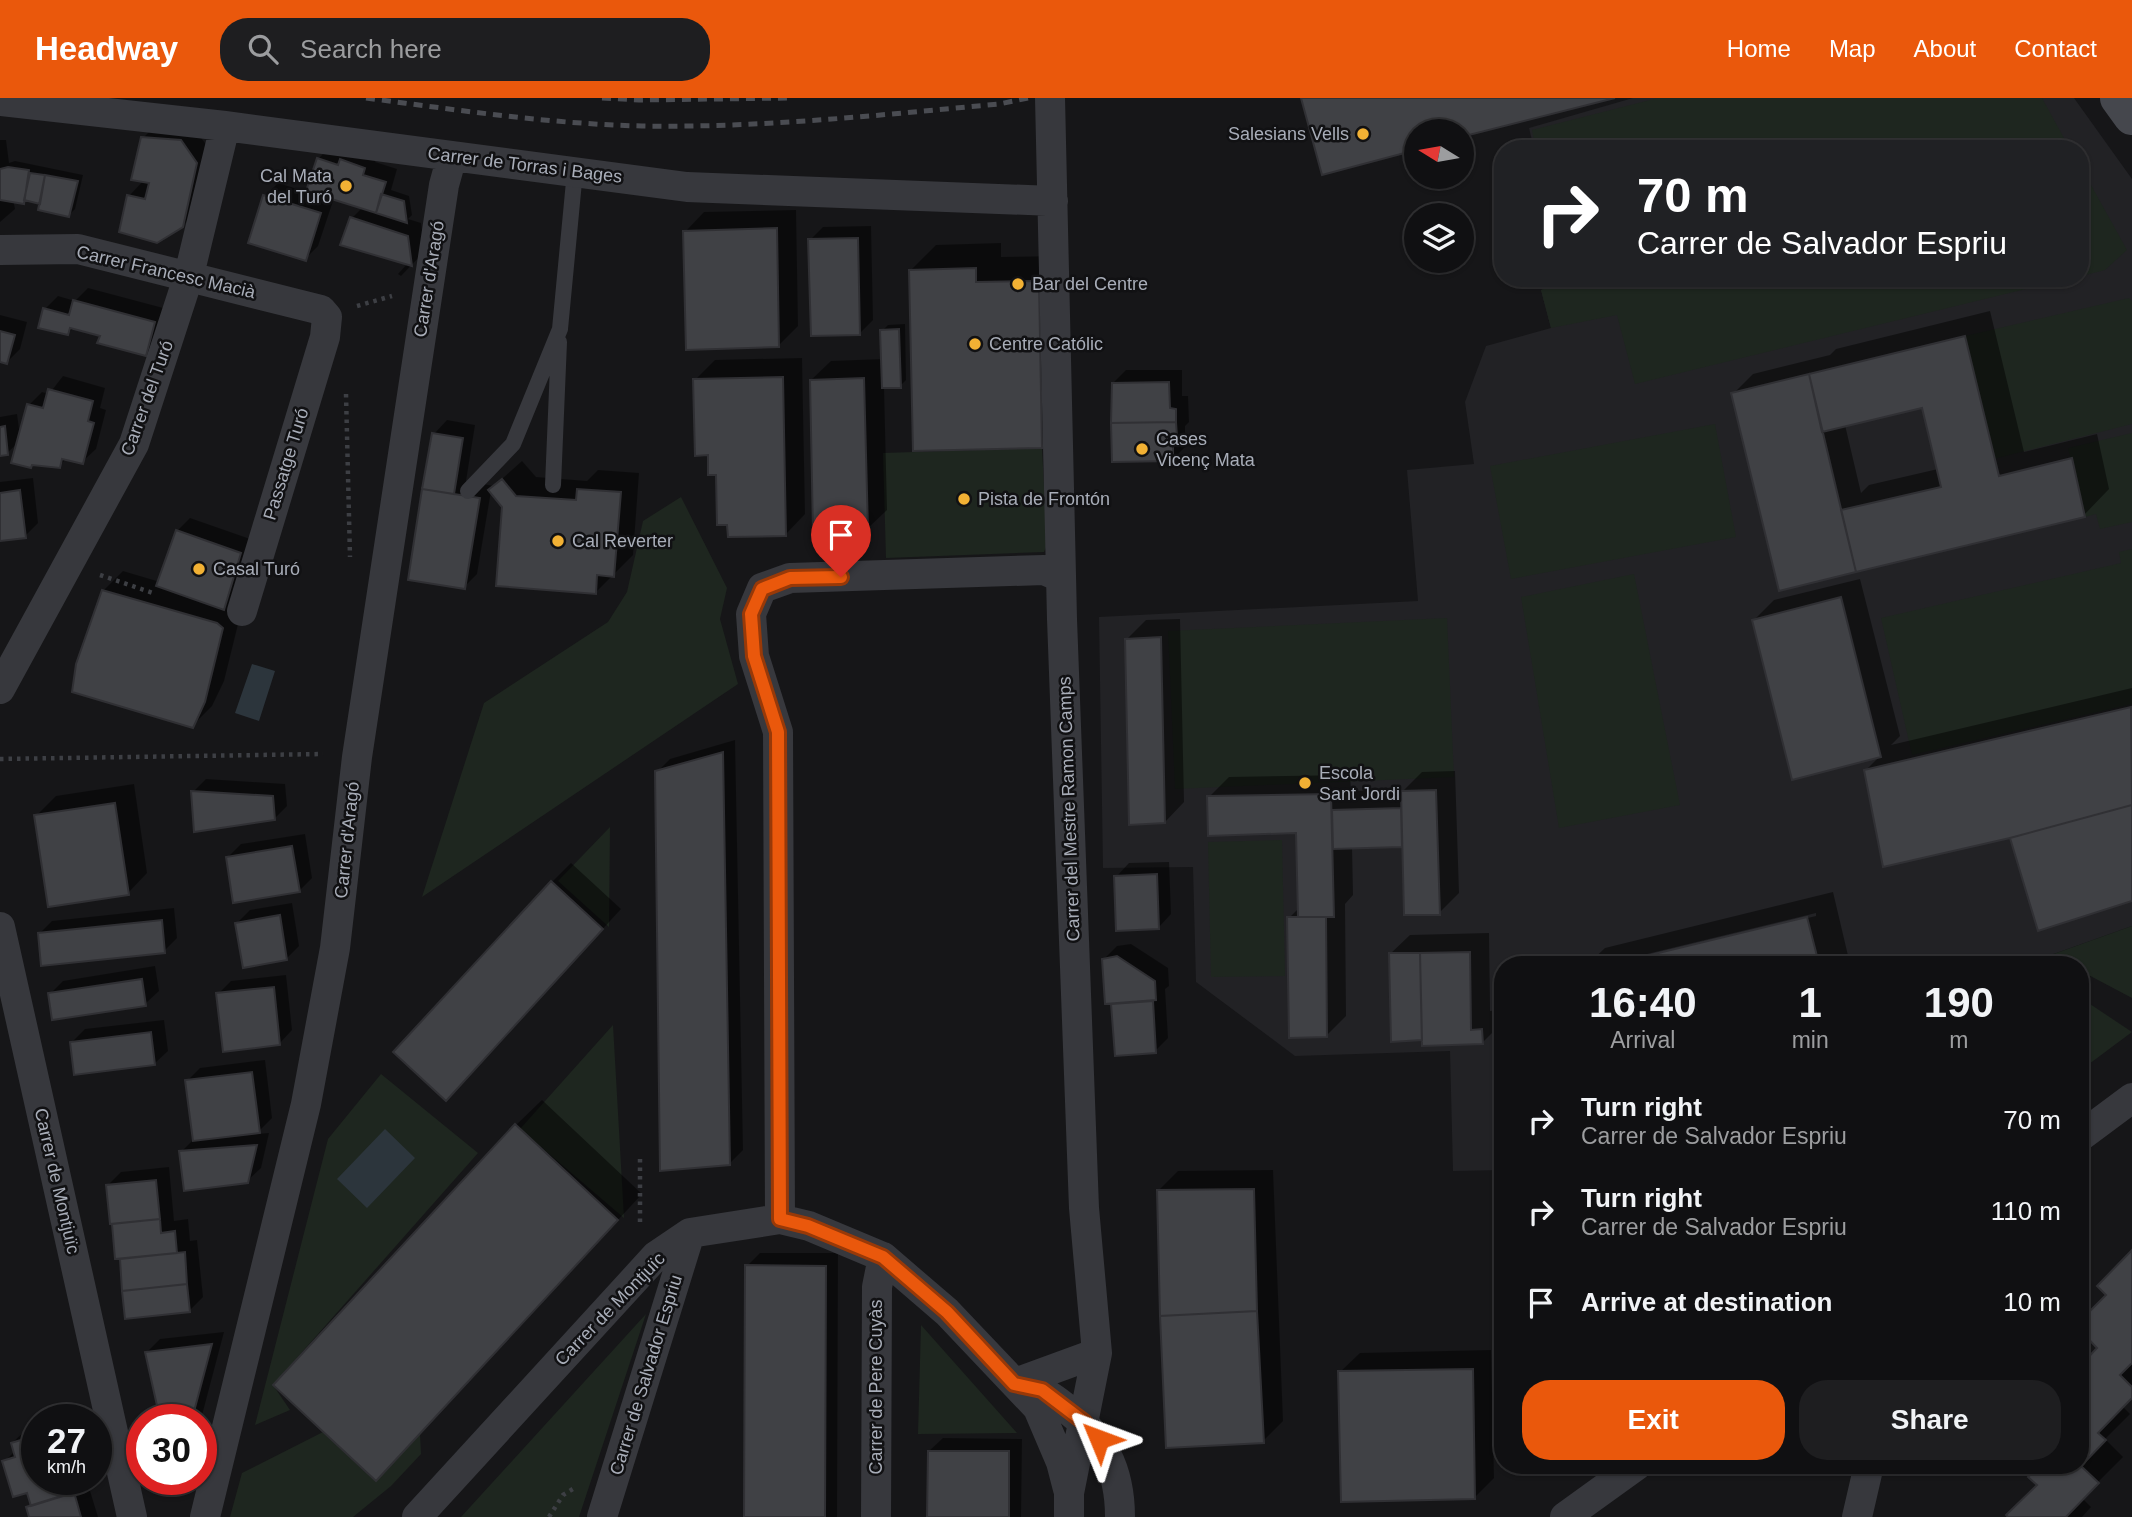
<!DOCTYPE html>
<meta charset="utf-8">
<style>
body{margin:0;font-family:Arial,sans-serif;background:#1e1e20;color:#f1f3f6;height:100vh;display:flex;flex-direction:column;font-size:26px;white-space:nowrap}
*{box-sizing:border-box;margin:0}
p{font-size:23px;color:#9c9d9f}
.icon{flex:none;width:38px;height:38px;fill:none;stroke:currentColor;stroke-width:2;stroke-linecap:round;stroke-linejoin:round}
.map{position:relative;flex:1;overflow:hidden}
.details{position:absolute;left:1494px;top:858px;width:595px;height:518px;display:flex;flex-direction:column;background:#101012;border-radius:28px;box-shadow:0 2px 5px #0004,0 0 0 2px #303032}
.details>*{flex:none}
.banner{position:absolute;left:1494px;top:42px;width:595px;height:147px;border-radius:28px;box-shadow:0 2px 5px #0004,0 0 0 2px #303032;background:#202124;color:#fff;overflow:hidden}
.needle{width:46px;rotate:281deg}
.fabs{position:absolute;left:1404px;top:21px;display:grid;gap:14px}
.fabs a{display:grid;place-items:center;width:70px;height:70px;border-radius:50%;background:#101012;box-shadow:0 2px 5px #0004,0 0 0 2px #303032;font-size:35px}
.speed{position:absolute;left:21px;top:1306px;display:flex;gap:14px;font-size:35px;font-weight:700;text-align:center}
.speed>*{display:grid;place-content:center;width:91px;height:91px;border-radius:50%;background:#101012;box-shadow:0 2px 5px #0004,0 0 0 2px #303032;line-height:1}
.speed small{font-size:18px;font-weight:400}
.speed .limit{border:10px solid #d22;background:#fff;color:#111}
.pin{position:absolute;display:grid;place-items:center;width:60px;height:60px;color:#fff;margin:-72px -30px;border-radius:50% 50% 50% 0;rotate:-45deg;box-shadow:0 0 7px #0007}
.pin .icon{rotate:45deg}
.me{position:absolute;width:77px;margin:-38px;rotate:314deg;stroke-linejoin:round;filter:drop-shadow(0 0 5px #0008)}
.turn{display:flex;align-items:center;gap:24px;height:147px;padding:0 28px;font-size:32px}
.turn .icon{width:91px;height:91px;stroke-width:2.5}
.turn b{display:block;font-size:49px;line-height:60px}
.eta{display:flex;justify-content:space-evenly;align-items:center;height:119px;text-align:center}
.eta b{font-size:42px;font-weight:700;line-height:49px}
.action{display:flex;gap:14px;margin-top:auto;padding:14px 28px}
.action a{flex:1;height:80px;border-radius:28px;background:#ea580c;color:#fff;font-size:28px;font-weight:700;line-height:80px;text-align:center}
.action a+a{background:#1e1e20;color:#f1f3f6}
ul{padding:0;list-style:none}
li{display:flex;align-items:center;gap:21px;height:91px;padding:0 28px}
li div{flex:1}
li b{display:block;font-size:26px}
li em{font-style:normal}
header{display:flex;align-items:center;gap:42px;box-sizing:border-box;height:98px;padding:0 35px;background:#ea580c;color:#fff}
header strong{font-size:33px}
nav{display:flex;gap:38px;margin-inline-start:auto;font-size:24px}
.search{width:490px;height:63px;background:#1e1e20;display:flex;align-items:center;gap:18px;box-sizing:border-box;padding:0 24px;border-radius:28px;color:#9c9d9f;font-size:26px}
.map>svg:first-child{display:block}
.built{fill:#222225}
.green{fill:#1e261f}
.water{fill:#2c353c}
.shadow{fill:#0007;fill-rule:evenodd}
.building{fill:#404145;stroke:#303034;stroke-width:2}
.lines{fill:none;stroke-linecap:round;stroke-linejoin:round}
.path{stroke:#3d3f44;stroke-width:4.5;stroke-dasharray:3.5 5;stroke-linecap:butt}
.lane{stroke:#37383d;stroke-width:16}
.street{stroke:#37383d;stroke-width:30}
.secondary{stroke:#45474d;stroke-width:38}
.rail{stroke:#4a4c52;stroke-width:5;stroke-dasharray:9 7;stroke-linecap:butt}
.route-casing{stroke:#983908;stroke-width:18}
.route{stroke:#ea580c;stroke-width:12}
.poi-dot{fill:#f2b134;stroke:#111113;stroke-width:2.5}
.labels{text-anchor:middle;stroke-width:5;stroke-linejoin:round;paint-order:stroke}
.poi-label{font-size:18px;fill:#a8adb8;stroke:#111113;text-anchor:start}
.street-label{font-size:18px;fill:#a8adb8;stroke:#111113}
</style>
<header>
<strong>Headway</strong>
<div class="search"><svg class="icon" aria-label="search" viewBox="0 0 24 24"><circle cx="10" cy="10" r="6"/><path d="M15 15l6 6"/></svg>Search here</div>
<nav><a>Home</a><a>Map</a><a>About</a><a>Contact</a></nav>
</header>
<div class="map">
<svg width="2132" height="1419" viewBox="0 0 2132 1419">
<rect width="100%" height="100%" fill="#161618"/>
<path class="built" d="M1633 0H2074L2132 81V828L2026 866H1503V1072L1453 1073 1450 953 1295 958 1196 884 1193 769 1103 770 1099 519 1418 503 1407 372 1474 366 1465 304 1486 248 1551 230 1541 192 1565 184V180H2081V51H1534L1529 30Z"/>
<path class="green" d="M1658 0H2042L2070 51H1536L1532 32Z
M2081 69 2127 152 2105 172 2081 178Z
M1565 180H2071L1635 286 1617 217 1551 230 1541 192 1565 184Z
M2129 200 2132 203V326L1994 361 1965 238Z
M1715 326 1736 439 1511 481 1490 368Z
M2132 335V424L2100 431 2096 416 2085 419 2068 350Z
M1042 350 1047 447 1044 454 886 460 883 355Z
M681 399 727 490 720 521 738 586 422 799 484 605 608 524 627 494 643 423Z
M2132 451V606L1912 657 1881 520 2121 465 2119 454Z
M1634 476 1680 707 1559 730 1521 499Z
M1447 520 1454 679 1175 691 1168 533Z
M610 729 609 829 558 783Z
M1282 742 1285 878 1211 879 1208 744Z
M2132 828V900L2081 873V866H2069L2051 857Z
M2081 900 2132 934 2081 972Z
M613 927 624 1120 520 1031Z
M381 976 478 1055 273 1287 290 1312 255 1327 328 1041Z
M646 1216 579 1419H461Z
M921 1227 1017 1335 918 1336Z
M323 1334 375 1383 420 1336 421 1356 391 1388 353 1419H230L242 1375Z"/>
<path class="water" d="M252 566 275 573 259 623 235 615Z
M385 1031 415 1060 367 1110 337 1081Z"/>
<path class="shadow" d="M156 27 194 30 210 52 196 114 182 128 129 98 144 82 143 40Z
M0 42H6L9 65 15 63 83 77 75 111 69 117 42 104 13 101 15 111 0 124Z
M331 48 377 57 375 64 397 71 391 92 409 98 412 117 408 121 421 125 425 153 401 178 398 176 408 165 352 120 363 109 334 100 318 148 305 161 265 98 278 85 307 94 318 61Z
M796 112 798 228 779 247 685 134 704 114Z
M871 128 873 222 860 235 810 142 823 129Z
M1001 145V159L1064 158 1067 323 1041 348 911 172 936 147Z
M88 190 167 211 159 243 146 256 102 237 74 230 68 235 45 211 58 198 75 203Z
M1990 213 2024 354 2097 336 2109 391 2084 417 1780 491 1733 296 1753 276 1830 257 1836 251ZM1923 308 1938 371 1869 387 1861 395 1845 327Z
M0 217 27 224 20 251 7 264 0 262Z
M905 226 906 282 900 288 884 289 887 412 867 431 811 282 831 263 883 261 882 233 888 227Z
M802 260 805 416 786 436 718 376 695 282 715 262Z
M1126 272H1182V298H1188L1189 324 1185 328V349L1172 362 1113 285Z
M63 278 105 290 100 310 106 312 96 351 82 364 67 360 59 368 34 365 31 368 19 344 7 355 0 356V319L17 316 20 338 29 307 42 294 49 296Z
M447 322 475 327 466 383 494 388 522 363 536 379 587 383 598 372 639 375 633 457 596 494 491 393 477 476 464 489 434 336Z
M33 380 38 425 25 438 0 441V384Z
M190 420 253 442 242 510 224 583 212 608 192 628 74 593 92 519 103 493 123 473 160 484 177 433Z
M1860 481 1900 638 1891 647 2132 590V800L1866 672 1880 658 1754 522 1774 502Z
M1180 521 1184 704 1165 724 1127 541 1146 522Z
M735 642 743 1052 730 1065 657 674 670 661Z
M1455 673 1459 795 1439 815 1404 747 1352 749 1353 797 1345 806 1346 918 1326 938 1289 820 1299 810 1298 733 1209 699 1229 679 1350 677 1351 693 1404 692 1422 674Z
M206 681 285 686 287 708 274 721 193 694Z
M134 686 147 775 128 795 36 718 56 698Z
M305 736 312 780 299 793 228 759 241 746Z
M1169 764 1171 816 1158 830 1116 779 1129 765Z
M571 765 621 811 465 981 552 784Z
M1833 794 1850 866H1621L1816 818V815L1606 866H1588L1605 850Z
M292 805 299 848 286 861 237 825 250 812Z
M174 810 177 840 164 853 39 836 52 823Z
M1489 835 1490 913 1501 912 1502 925 1482 945 1390 856 1410 837Z
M1131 846 1168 870 1169 888 1165 891 1168 940 1155 953 1116 956 1113 904 1104 861 1117 848Z
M155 868 159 893 145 906 50 896 63 883Z
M286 877 292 932 279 946 218 896 231 883Z
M164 922 168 953 154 966 72 944 85 931Z
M265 962 272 1020 256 1036 269 1035 261 1070 247 1083 181 1054 194 1041 187 983 200 970Z
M542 1002 642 1096 401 1356 516 1027Z
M169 1069 174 1123 188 1121 190 1143 197 1142 203 1199 190 1212 127 1219 121 1159H117L108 1087 121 1074Z
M1273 1072 1283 1323 1263 1343 1158 1093 1178 1073Z
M760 1155H838L837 1419H746L747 1168Z
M2132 1155V1298L2122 1308 2130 1316 2105 1341 2123 1359 2082 1400 2091 1409 2082 1419H2011L2039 1387 2030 1378 2042 1367H2081V1294L2084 1291 2081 1269 2100 1250 2081 1231V1225L2109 1197Z
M224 1234 201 1321H161L147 1254 160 1241Z
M1491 1252 1494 1380 1474 1400 1340 1274 1360 1255Z
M37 1329V1381H89L87 1383 98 1419H30L28 1410 32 1405 28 1393 4 1364 15 1353 12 1345 26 1332Z
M943 1340 1022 1341 1021 1419H929V1353Z"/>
<path class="building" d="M1301 0H1615L1461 39V33H1416V52L1322 77Z
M141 39 181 42 197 65 183 129 157 145 119 134 127 97 145 101 149 85 131 82Z
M317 60 338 67 340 61 365 70 363 77 386 84 376 115 306 93Z
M8 69 29 72 24 106 0 102V71Z
M30 75 45 77 40 106 24 102Z
M45 77 78 83 69 119 38 112Z
M381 96 404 103 407 125 376 115Z
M263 97 321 115 306 163 248 145Z
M350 119 408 138 412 168 340 147Z
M777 130 779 249 686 252 683 133Z
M858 140 860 237 811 238 808 141Z
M976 170V184L1039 183 1042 350 913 353 909 172Z
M73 202 155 224 146 258 97 245 100 238 70 230 68 237 38 230 43 210 69 217Z
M899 231 901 290H882L880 232Z
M0 233 15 237 7 266 0 264Z
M1965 238 1999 378 2072 360 2085 419 1856 474 1841 412 1941 389 1922 310 1822 334 1809 276Z
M1809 276 1856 474 1779 493 1731 295Z
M783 279 786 438 728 439 727 427H717L716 377H708V357L695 358 693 281Z
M864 280 868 433 813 434 810 282Z
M1169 284 1170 310 1176 311V324L1111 325 1112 285Z
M48 291 93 303 88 323 94 325 83 366 62 361 60 370 32 367 31 370 11 365 27 306 43 310Z
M1176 324 1177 339 1173 338V363L1112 364 1111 325Z
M5 328 8 357 0 358V329Z
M432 335 463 340 454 396 422 391Z
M502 381 516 398 576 402 577 391 621 394 614 479 597 477 596 496 496 488 502 409 488 392Z
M422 391 480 400 465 491 408 482Z
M20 392 26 440 0 443V395Z
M176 432 241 455 224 512 156 488Z
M102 492 217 525 223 530 205 604 193 630 72 594 76 566Z
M1841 499 1881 659 1792 682 1752 522Z
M1161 539 1165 725 1129 727 1125 541Z
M2131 609 2132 707 2010 740 1883 769 1864 672Z
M723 654 730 1067 660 1073 655 673Z
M1436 692 1440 817H1404L1401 693Z
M191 693 273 698 275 722 194 734Z
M1331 696 1334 819H1298L1296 735 1208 738 1207 698Z
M115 705 129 797 48 809 34 717Z
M2132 707V803L2038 833 2010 740Z
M1401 710 1402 749 1333 751 1332 712Z
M292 748 300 794 233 805 226 759Z
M1157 776 1159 831 1116 833 1114 778Z
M551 783 603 831 446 1003 393 954Z
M280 817 287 862 243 870 235 825Z
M1287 819H1326L1327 939 1289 940Z
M1807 819 1819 866H1613Z
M162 822 165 855 41 868 38 835Z
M1470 854 1471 932 1482 931 1483 946 1422 948 1420 855Z
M1389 855H1420L1422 942 1391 944Z
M1117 858 1155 883 1156 902 1105 906 1102 861Z
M142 881 146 908 52 922 48 895Z
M274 889 280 947 223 954 216 895Z
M1153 903 1156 955 1115 958 1111 906Z
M151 934 155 967 74 977 70 944Z
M252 974 260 1035 193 1043 185 982Z
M515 1026 618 1122 376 1383 273 1287Z
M257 1047 248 1085 184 1093 179 1053Z
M156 1082 160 1121 110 1126 106 1087Z
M1254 1091 1257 1213 1160 1218 1157 1092Z
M160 1121 161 1135 175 1133 177 1155 115 1161 112 1126Z
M2132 1152V1265L2120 1277 2132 1289V1300L2098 1335 2106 1342 2081 1368 2099 1385 2066 1419H2008L2006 1417 2037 1387 2028 1379 2040 1367H2081V1267L2097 1250 2081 1233V1222L2106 1197 2097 1188Z
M185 1154 187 1186 122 1193 120 1161Z
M745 1167 826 1168 825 1419H744Z
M187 1186 190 1214 125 1221 122 1193Z
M1257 1213 1264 1345 1166 1350 1160 1218Z
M212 1246 192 1321H160L145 1254Z
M1473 1271 1475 1401 1341 1404 1338 1273Z
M37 1337V1381H75L79 1393 31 1408 27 1395 13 1399 2 1363 15 1359 11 1345Z
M928 1353H1009V1419H927Z
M74 1394 81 1419H29L26 1409Z"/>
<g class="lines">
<path class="path" d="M357 208 392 198
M346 296 350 459
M100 477 153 495
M0 661 323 656
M640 1061V1127
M549 1419 563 1397 576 1389"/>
<path class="lane" d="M553 387 559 244
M468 393 513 346 560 231 575 73"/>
<path class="street" d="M1050 0 1062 521 1084 1110 1097 1255 1069 1395V1419
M0 3 225 28 687 89 1053 103
M0 152 78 151 305 208 321 212 327 219 325 239 242 513
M0 591 134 346 189 177 225 28
M0 829 132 1419
M2081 1038 2132 1000
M780 1121 778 634 754 558 751 516 762 490 790 480 1044 472 1060 479
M1015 1285 1097 1255
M1023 1287C1041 1291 1051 1298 1066 1310 1103 1339 1120 1371 1120 1419
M205 1419 306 1006 335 850 357 659 444 87 452 58
M417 1419 656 1158 690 1135 780 1121 809 1128 883 1159 947 1214 1038 1310 1061 1364 1068 1391
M602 1419 690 1135
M876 1419 877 1189 883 1159
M1565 1419 1637 1367
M1857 1419 1869 1367"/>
<path class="secondary" d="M2119 0 2132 18"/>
<path class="rail" d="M366 0C458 12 550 26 642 28 762 30 880 17 999 6L1028 0
M602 0 639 2 789 0"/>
</g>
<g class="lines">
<defs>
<path id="route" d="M841 479 790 480 762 491 751 516 754 558 778 634 780 1121 808 1128 883 1159 947 1214 1014 1286 1042 1292 1084 1324 1099 1341"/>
</defs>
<use href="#route" class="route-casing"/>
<use href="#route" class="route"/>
</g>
<g class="poi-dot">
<circle cx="1363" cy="36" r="7"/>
<circle cx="346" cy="88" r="7"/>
<circle cx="1018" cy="186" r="7"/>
<circle cx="975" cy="246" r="7"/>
<circle cx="1142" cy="351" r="7"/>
<circle cx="964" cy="401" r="7"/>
<circle cx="558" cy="443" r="7"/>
<circle cx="199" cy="471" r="7"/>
<circle cx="1305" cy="685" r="7"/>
</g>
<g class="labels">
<g class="poi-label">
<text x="1349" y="42" text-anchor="end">Salesians Vells</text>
<text x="332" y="84" text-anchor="end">Cal Mata<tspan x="332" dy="21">del Turó</tspan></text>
<text x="1032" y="192">Bar del Centre</text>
<text x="989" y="252">Centre Católic</text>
<text x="1156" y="347">Cases<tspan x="1156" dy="21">Vicenç Mata</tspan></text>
<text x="978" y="407">Pista de Frontón</text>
<text x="572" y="449">Cal Reverter</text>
<text x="213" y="477">Casal Turó</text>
<text x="1319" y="681">Escola<tspan x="1319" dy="21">Sant Jordi</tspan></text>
</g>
<g class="street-label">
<text transform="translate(525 67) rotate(7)" y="6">Carrer de Torras i Bages</text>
<text transform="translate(166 174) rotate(13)" y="6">Carrer Francesc Macià</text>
<text transform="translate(429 181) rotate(-81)" y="6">Carrer d'Aragó</text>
<text transform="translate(147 300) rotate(-70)" y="6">Carrer del Turó</text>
<text transform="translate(286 366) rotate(-73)" y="6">Passatge Turó</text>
<text transform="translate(1069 711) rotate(-92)" y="6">Carrer del Mestre Ramon Camps</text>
<text transform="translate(347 742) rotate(-84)" y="6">Carrer d'Aragó</text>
<text transform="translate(57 1083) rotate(77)" y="6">Carrer de Montjuïc</text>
<text transform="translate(610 1211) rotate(-46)" y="6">Carrer de Montjuïc</text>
<text transform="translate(646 1277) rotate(-73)" y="6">Carrer de Salvador Espriu</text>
<text transform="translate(876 1289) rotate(-90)" y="6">Carrer de Pere Cuyàs</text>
</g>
</g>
</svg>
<div class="fabs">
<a><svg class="needle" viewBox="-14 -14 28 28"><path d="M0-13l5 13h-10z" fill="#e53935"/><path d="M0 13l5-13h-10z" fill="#9c9d9f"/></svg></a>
<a><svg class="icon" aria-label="layers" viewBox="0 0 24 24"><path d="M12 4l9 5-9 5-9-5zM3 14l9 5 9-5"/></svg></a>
</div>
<div class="speed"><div>27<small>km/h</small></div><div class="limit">30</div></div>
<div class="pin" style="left:841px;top:479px;background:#d93025"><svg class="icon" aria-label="arrive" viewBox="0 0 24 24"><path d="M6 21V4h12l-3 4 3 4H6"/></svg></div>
<svg class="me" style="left:1099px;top:1341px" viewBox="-20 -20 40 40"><path d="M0-17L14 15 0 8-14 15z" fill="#ea580c" stroke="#fff" stroke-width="4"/></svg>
<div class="banner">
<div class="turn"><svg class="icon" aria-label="right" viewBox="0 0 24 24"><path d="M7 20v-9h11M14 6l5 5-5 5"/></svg><div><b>70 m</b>Carrer de Salvador Espriu</div></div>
</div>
<section class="details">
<div class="eta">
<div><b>16:40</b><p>Arrival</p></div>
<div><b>1</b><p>min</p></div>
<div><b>190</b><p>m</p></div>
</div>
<ul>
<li><svg class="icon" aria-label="right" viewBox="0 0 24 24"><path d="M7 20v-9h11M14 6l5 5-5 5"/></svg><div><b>Turn right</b><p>Carrer de Salvador Espriu</p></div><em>70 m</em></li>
<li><svg class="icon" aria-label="right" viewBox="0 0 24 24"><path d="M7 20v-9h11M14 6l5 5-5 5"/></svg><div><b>Turn right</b><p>Carrer de Salvador Espriu</p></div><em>110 m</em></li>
<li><svg class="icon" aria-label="arrive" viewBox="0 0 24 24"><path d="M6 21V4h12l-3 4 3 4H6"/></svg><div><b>Arrive at destination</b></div><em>10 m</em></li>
</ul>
<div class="action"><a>Exit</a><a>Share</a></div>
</section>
</div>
